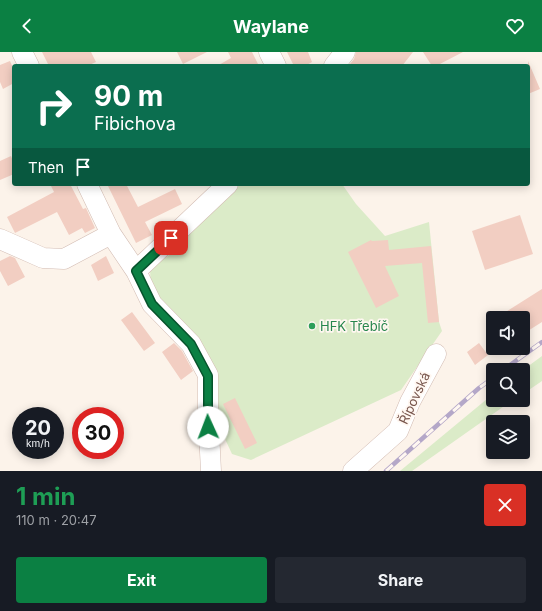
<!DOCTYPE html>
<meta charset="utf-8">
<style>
body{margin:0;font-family:Inter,sans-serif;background:#242831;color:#f1f3f6;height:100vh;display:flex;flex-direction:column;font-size:15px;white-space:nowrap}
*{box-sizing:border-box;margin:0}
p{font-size:13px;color:#9ea1a6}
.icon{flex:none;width:22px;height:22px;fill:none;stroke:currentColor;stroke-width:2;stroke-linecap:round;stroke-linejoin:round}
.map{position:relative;height:419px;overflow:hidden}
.drawer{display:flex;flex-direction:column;background:#171b24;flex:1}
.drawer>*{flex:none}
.guide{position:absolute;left:12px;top:12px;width:518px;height:122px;border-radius:4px;box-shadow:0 2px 10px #0003;background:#0b6e4f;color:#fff;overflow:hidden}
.controls{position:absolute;left:486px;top:259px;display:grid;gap:8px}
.controls a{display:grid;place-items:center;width:44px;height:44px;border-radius:4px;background:#171b24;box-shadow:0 2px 10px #0003;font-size:20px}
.speed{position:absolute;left:12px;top:355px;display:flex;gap:8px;font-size:20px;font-weight:700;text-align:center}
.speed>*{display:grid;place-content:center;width:52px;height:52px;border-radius:50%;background:#171b24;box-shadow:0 2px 10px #0003;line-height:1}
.speed small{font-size:10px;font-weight:400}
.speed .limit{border:6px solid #d22;background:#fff;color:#111}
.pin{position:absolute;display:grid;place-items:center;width:34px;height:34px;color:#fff;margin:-17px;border-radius:8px;box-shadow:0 2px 6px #0006}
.me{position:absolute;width:44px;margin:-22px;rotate:358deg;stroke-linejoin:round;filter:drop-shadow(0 0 3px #0008)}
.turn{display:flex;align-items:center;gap:14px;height:84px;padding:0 16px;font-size:18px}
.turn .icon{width:52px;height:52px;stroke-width:2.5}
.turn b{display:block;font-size:28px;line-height:34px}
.then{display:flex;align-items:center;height:38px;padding:0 16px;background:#0003;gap:8px;font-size:15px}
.round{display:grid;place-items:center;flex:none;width:42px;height:42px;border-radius:4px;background:#242831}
.headline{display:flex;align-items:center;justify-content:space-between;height:68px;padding:0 16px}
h1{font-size:24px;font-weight:700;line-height:30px;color:#1e9e55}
.button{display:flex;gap:8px;margin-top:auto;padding:8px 16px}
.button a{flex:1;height:46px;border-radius:4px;background:#0b8043;color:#fff;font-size:16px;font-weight:700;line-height:46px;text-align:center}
.button a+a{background:#242831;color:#f1f3f6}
header{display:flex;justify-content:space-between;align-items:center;height:52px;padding:0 16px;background:#0b8043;color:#fff;font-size:18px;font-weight:700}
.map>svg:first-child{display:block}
.green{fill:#dbebc8}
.building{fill:#f2cec2}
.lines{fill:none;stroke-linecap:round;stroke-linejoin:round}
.minor-casing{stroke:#d2bbb2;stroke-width:21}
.minor{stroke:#fff;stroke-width:20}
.rail-casing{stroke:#b4a7c8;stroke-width:4.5}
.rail{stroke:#fff7f1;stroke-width:3;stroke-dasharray:9;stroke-linecap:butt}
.route-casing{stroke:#07532c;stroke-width:10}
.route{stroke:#0b8043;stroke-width:7}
.leisure-dot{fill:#2e9e5b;stroke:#fff7f1;stroke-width:1.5}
.labels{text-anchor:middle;stroke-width:3.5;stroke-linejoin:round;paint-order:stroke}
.leisure-label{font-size:13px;fill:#27864d;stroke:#fff7f1;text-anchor:start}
.street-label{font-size:13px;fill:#78564d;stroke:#fff7f1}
</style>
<header><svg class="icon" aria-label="back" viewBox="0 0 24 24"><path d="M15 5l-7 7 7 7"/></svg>Waylane<svg class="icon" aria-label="heart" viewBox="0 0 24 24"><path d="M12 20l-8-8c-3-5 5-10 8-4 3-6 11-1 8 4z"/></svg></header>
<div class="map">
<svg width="542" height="419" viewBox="0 0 542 419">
<rect width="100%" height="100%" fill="#fcf3ea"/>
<path class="green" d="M239 132H342L356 152 385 184 429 170 439 270 442 279 401 338 251 408 232 402 219 374 211 347 151 239 150 217 168 204Z
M542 304V329L523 342V318Z
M493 342V348H513L412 419H400Z"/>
<path class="building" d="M42 0H91L96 10 87 14H49Z
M177 0H207L183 12Z
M228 0H252L259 14H217L231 6Z
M287 0H308L312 10 305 14H294Z
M356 0H413L402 14H353L350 12 354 7Z
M423 0H463L436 14H432Z
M10 9 14 18V31L3 37 0 30V13Z
M528 9 540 37 528 42Z
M11 104 14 111V122L0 128V109Z
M50 132H70L83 157 86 156 95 176 85 181 82 176 69 183 57 160 15 181 7 165 54 140Z
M107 132H126L138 155 175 137 182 152 145 170 152 183 136 191Z
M520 163 533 202 485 218 472 179Z
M371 188 372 189 388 188 389 198 431 194 439 270 428 271 422 211 385 214 399 244 376 256 348 200Z
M10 204 15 206 25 225 8 234 0 219V209Z
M106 204 114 221 98 229 91 213Z
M542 237V270L523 282V266H496Z
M132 260 155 291 144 299 121 268Z
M174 291 182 299 193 319 181 328 162 300Z
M479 291 488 303 475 313 467 300Z
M235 346 257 391 245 397 223 352Z"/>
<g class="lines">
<defs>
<path id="minor" d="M22 0 29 14
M269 0 276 14
M334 14 345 0
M87 132 111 182 136 219 152 252 191 292 208 323V360L211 419
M0 187 43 206 64 207 111 182
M136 219 228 132
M353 419 398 379 410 350 436 302"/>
</defs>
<use href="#minor" class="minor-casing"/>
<use href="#minor" class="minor"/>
<defs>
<path id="rail" d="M503 318 542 290
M386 419 479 336 493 326"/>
</defs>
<use href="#rail" class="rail-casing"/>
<use href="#rail" class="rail"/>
</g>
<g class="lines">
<defs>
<path id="route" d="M171 186 136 219 152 252 191 292 208 324V375"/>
</defs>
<use href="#route" class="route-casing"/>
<use href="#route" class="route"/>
</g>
<circle class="leisure-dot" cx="312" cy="274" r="4"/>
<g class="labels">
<g class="leisure-label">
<text x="320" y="279">HFK Třebíč</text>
</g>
<g class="street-label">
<text transform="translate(414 346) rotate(-65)" y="5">Řípovská</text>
</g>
</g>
</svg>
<div class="controls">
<a><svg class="icon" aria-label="sound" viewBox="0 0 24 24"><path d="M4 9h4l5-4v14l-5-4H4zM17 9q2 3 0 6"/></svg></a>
<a><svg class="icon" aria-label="search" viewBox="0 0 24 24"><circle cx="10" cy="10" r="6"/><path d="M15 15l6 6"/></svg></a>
<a><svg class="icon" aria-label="layers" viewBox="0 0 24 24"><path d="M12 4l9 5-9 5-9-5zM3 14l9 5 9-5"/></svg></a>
</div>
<div class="speed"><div>20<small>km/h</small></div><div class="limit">30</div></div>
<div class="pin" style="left:171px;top:186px;background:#d93025"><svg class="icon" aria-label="arrive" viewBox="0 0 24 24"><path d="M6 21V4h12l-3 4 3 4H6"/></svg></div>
<svg class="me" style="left:208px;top:375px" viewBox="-20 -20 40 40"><circle r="19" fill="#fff"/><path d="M0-13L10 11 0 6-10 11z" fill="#0b8043"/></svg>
<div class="guide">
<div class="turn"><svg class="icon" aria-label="right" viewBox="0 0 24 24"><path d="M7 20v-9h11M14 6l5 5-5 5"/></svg><div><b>90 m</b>Fibichova</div></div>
<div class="then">Then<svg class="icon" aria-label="arrive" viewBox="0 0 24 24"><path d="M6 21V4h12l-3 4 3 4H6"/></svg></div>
</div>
</div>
<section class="drawer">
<div class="headline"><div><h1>1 min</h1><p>110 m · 20:47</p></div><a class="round" style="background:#d93025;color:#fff"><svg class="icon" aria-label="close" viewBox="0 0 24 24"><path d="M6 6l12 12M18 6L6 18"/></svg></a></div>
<div class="button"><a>Exit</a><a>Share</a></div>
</section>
